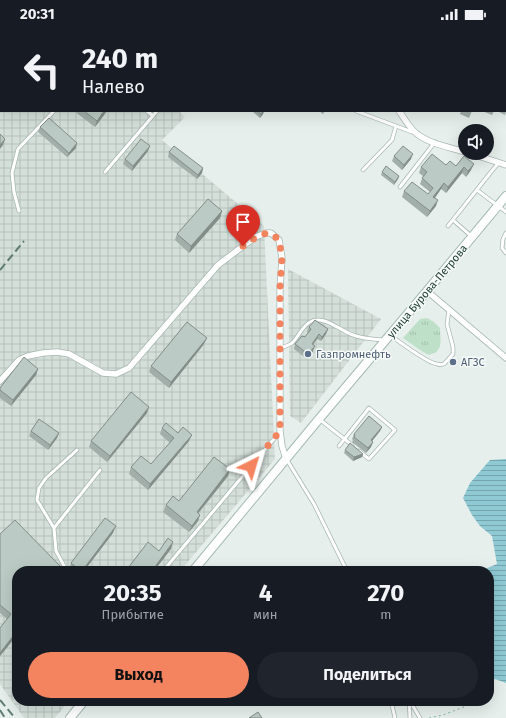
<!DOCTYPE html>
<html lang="ru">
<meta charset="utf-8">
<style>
body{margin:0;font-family:"Fira Sans",sans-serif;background:#20242c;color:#f1f3f6;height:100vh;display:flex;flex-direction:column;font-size:15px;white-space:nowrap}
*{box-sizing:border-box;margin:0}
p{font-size:13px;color:#9ea1a6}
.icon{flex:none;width:22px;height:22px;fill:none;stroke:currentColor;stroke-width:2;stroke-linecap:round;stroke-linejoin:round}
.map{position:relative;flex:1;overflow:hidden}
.side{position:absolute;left:12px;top:538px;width:482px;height:140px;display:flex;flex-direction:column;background:#171b24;border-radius:16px;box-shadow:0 4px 16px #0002}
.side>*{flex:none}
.guide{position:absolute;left:0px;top:0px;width:506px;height:84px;box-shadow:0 4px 16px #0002;background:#171b24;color:#f1f3f6;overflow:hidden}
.buttons{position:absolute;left:458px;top:96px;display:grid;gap:8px}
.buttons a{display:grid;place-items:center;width:36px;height:36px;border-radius:50%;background:#171b24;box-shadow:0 4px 16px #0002;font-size:20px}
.pin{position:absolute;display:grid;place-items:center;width:34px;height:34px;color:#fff;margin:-41px -17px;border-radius:50% 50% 50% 0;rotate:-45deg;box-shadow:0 0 4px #0007}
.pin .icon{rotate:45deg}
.me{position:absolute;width:44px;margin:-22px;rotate:40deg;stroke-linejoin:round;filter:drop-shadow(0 0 3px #0008)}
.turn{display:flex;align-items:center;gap:14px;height:84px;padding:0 16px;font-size:18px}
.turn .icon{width:52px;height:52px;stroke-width:2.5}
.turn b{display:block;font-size:28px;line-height:34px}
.eta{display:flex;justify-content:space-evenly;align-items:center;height:68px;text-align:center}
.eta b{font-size:24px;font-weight:700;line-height:28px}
.button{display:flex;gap:8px;margin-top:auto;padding:8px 16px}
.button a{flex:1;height:46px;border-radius:24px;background:#f4845f;color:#111;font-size:16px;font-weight:700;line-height:46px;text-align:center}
.button a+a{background:#20242c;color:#f1f3f6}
.status{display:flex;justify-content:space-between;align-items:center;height:28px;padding:0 20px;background:#171b24;direction:ltr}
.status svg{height:11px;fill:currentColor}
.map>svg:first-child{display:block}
.industrial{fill:url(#industrial-grid)}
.grass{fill:url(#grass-tufts)}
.water{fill:url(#water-rules)}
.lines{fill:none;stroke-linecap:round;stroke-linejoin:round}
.lane-casing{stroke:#a8b8b2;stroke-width:4.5}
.street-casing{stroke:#a8b8b2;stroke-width:7}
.secondary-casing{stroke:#a4bbb3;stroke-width:10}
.path{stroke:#86b3a5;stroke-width:1;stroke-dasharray:2 3;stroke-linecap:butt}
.lane{stroke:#fff;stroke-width:3}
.street{stroke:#fff;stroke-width:5.5}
.secondary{stroke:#fff;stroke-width:8}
.rail{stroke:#5f7d75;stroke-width:2;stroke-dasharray:8 4;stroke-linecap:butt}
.wall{fill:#a1aea9}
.shaded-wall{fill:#838d89}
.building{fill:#bbcac4;stroke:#838d89}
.route{stroke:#f4845f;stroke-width:7;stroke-dasharray:0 12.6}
.service-dot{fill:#5c6f8a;stroke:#f7fbf9;stroke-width:1.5}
.labels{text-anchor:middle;stroke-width:3;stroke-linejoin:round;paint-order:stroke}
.street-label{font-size:11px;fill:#24423a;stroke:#f7fbf9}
.service-label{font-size:11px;fill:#4e5e75;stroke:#f7fbf9;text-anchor:start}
</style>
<div class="status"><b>20:31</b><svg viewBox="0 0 49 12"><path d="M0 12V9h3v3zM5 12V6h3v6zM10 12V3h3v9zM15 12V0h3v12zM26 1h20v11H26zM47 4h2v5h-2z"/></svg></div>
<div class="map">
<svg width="506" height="690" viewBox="0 0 506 690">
<defs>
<pattern id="industrial-grid" width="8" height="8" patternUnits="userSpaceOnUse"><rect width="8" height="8" fill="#d4dfda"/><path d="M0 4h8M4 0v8" fill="none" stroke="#b6c1bc"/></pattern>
<pattern id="grass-tufts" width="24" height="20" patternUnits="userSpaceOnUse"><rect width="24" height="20" fill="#bfe0c8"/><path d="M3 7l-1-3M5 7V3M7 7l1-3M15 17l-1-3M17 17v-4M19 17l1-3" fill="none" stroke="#a4c1ad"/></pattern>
<pattern id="water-rules" width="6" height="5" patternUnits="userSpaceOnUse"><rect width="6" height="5" fill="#8ec9d4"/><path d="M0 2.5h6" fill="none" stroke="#74a5ad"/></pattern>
</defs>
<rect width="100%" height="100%" fill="#e6efeb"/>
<path class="industrial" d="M0 0H84L86 1H1V83H179L185 89 162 112 264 198 275 431 180 543H17V673H69L55 690H24L0 656Z
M288 241 381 291 301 395 290 388Z"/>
<path class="grass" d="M427 290 434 294 440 300C440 308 443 319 436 324 434 325 431 326 429 327L423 324 403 310 420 291Z"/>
<path class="water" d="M506 431V655L495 651 489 655V543H480L497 536 492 508 480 498 472 487 463 470 470 455 490 432Z"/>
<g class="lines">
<defs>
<path id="lane" d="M90 0 93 1
M147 83 153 88
M356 83 412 104
M363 142 392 112 396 98
M105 144 157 83
M400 159 435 114
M477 162 506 184
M19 183 14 164 12 145 18 121 54 83
M453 192 471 208
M448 198 499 134
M506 205 503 211 502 220 506 225
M391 308C400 314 427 335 437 336 440 337 442 336 444 336L453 326V319L447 296 449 282
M281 320C284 319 289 317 292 315 298 310 302 298 310 294 325 286 342 305 356 308 365 311 374 311 384 312
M319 391 352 417
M339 418 369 380 395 402 369 431 359 423
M287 432 314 476 347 543
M54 500 100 442
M67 543 56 523 54 500 37 472 39 460 46 450 77 422
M163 543 279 405
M391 673 395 690
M409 673 410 690
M410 673 420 690"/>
<path id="street" d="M201 0 204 1
M399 83C405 91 409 100 417 106 430 116 449 119 465 124
M469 125 506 137
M427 263 506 330
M0 353 19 332 28 328 43 325 57 324 69 326 103 345 116 346 129 340 218 237 255 209 266 205H271L279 212 282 230 280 260V403L282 418 286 431"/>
<path id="secondary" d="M193 543 319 391 427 263 506 168
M70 690 84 673"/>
</defs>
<use href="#lane" class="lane-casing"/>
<use href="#street" class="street-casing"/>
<use href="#secondary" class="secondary-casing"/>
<path class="path" d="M489 669 492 668
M429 690 443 687 479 673"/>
<use href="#lane" class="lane"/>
<use href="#street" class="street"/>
<use href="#secondary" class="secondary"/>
<path class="rail" d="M0 242 24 213
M0 672 15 690
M0 682 5 690"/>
</g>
<path class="wall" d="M505 65H506V84L505 87 497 83H505Z
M74 83H107L95 99Z
M252 83H264L263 86 260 90Z
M319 83H325L323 86Z
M461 83H472L469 90 460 86Z
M482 83H494L492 87Z
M40 99 76 120 67 129 38 104Z
M148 123 132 143 123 136 125 131Z
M169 124 203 140 202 145 197 151 168 129Z
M394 128 411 131 402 142 392 133Z
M464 128 471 142 466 149 462 145 446 165 441 161 435 170 436 178 427 189 402 169 404 163 428 166 430 164 420 156 423 148 419 145 421 139 446 137 456 138Z
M382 144 399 148 398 151 394 157 381 147Z
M222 183 220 190 189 225 175 212 177 206Z
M309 299 328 301 326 306 321 313 317 311 313 317V323L307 331 294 321 295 316 305 309 308 305 307 304Z
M204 316 169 360 149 344 151 338Z
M38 341 36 347 11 378 0 370V360Z
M147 385 107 434 89 419 91 413Z
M382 399 380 403 372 413 371 419 366 425 352 414 353 412 352 411 354 406Z
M162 400 178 405 189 413 148 462 129 446 131 439 151 436 170 415 160 406Z
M31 403 59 405 57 410 48 422 29 408Z
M345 422 363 426 362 429 353 433 344 425Z
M228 448 198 486V493L189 504 163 484 166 477 179 473Z
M113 505 84 543H71L69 541 71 535Z
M0 506 63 541 62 543H17V607L0 628 7 591 0 585Z"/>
<path class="shaded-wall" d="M104 83H107L95 99 97 93Z
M263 83H264L263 86 260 90 261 86Z
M5 111 3 117 0 121V117Z
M77 115 76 120 67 129 69 125Z
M150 118 148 123 132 143 133 138Z
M413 126 411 131 402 142 404 137Z
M474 136 471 142 466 149 468 143Z
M464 139 462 145 446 165 448 159Z
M203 140 202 145 197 151 198 147Z
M399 148 398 151 394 157 395 154Z
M444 155 441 161 431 175 433 169Z
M438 172 436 178 427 189 430 183Z
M222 183 220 190 189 225 191 218Z
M328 301 326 306 321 313 322 309Z
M319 306 317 311 310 320 312 316Z
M207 310 204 316 169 360 171 354Z
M315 318 313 323 307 331 308 326Z
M38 341 36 347 11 378 13 372Z
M149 379 147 385 107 434 110 428Z
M382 399 380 403 369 417 371 412Z
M59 405 57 410 48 422 50 417Z
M192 407 189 413 148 462 150 456Z
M373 414 371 419 366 425 368 420Z
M363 426 362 429 353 433 354 429Z
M230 441 228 448 194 490 197 484Z
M200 487 198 493 189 504 192 498Z
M116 498 113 505 84 543H82Z
M173 514 171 521 154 543H152Z
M17 603V607L0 628V625Z"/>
<path class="building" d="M505 65H506V80L505 79Z
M84 83H104L97 93Z
M258 83H263L261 86Z
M49 90 77 115 69 125 40 99Z
M0 106 5 111 0 117Z
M141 111 150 118 133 138 125 131Z
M174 118 203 140 198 147 169 124Z
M403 118 413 126 404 137 394 128Z
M432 126 446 137 450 133 456 138 464 128 474 136 468 143 464 139 448 159 444 155 433 169 438 172 430 183 404 163 412 154 428 166 433 160 422 150 427 144 421 139Z
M386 138 399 148 395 154 382 144Z
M208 171 222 183 191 218 177 206Z
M315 292 328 301 322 309 319 306 312 316 315 318 308 326 295 316 302 308 305 309 311 301 309 299Z
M187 294 207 310 171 354 151 338Z
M24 329 38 341 13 372 0 362V360Z
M131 364 149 379 110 428 91 413Z
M369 388 382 399 371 412 373 414 368 420 354 409 355 408 354 406Z
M39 391 59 405 50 417 31 403Z
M166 395 178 405 183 399 192 407 150 456 131 439 141 428 151 436 174 410 162 400Z
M350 415 363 426 354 429 345 422Z
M214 429 230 441 197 484 200 487 192 498 166 477 173 468 179 473Z
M105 490 116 498 82 543H81L72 536 71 535Z
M15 492 63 541 61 543H17V603L0 625V600L11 586 0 577V506Z
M168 510 173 514 152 543H131L128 540 148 514 159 523Z
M258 684 262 690H249Z"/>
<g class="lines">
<path class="route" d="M243 218C252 212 260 205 271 205L279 212 282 230 280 260V403L251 438"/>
</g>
<g class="service-dot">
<circle cx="308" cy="326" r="4"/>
<circle cx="453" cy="334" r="4"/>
</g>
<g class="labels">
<g class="street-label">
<text transform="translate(427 263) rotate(-50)" y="4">улица Бурова-Петрова</text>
</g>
<g class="service-label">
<text x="316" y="330">Газпромнефть</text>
<text x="461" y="338">АГЗС</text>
</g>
</g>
</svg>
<div class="buttons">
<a><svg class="icon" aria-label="sound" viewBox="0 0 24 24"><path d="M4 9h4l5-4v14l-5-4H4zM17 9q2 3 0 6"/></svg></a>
</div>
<div class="pin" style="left:243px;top:218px;background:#d93025"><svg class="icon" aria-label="arrive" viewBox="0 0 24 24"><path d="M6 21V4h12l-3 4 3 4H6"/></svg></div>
<svg class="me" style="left:251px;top:438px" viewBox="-20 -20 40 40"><path d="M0-17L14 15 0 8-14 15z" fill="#f4845f" stroke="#fff" stroke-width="4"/></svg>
<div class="guide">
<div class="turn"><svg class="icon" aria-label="left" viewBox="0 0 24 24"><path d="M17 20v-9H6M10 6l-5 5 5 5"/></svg><div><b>240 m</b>Налево</div></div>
</div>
<section class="side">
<div class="eta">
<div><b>20:35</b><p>Прибытие</p></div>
<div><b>4</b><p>мин</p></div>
<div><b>270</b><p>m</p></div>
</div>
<div class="button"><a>Выход</a><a>Поделиться</a></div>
</section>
</div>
